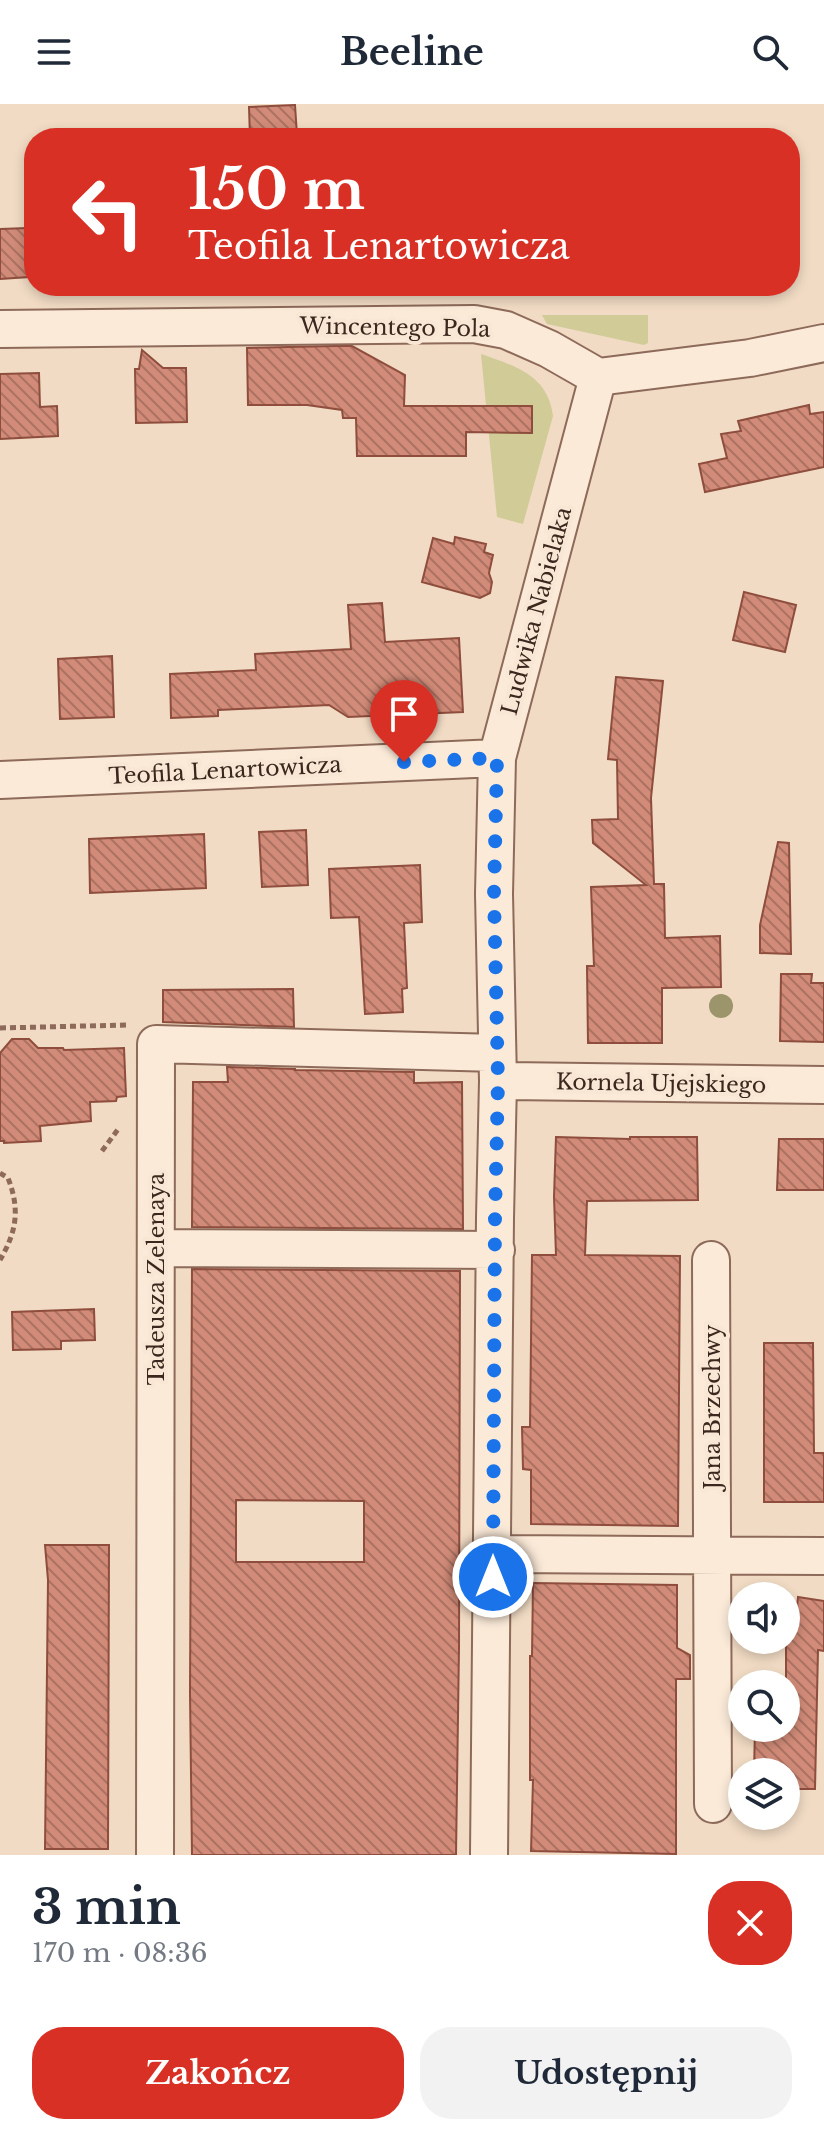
<!DOCTYPE html>
<html lang="pl">
<meta charset="utf-8">
<style>
body{margin:0;font-family:"Libre Baskerville",serif;background:#f2f2f3;color:#1f2937;height:100vh;display:flex;flex-direction:column;font-size:30px;white-space:nowrap}
*{box-sizing:border-box;margin:0}
p{font-size:26px;color:#747a83}
.icon{flex:none;width:44px;height:44px;fill:none;stroke:currentColor;stroke-width:2;stroke-linecap:round;stroke-linejoin:round}
.map{position:relative;height:1751px;overflow:hidden}
.panel{display:flex;flex-direction:column;background:#fff;flex:1}
.panel>*{flex:none}
.top-card{position:absolute;left:24px;top:24px;width:776px;height:168px;border-radius:32px;box-shadow:0 4px 12px #0003;background:#d93025;color:#fff;overflow:hidden}
.fabs{position:absolute;left:728px;top:1478px;display:grid;gap:16px}
.fabs a{display:grid;place-items:center;width:72px;height:72px;border-radius:50%;background:#fff;box-shadow:0 4px 12px #0003;font-size:40px}
.pin{position:absolute;display:grid;place-items:center;width:68px;height:68px;color:#fff;margin:-82px -34px;border-radius:50% 50% 50% 0;rotate:-45deg;box-shadow:0 0 8px #0007}
.pin .icon{rotate:45deg}
.me{position:absolute;width:88px;margin:-44px;rotate:0deg;stroke-linejoin:round;filter:drop-shadow(0 0 6px #0008)}
.turn{display:flex;align-items:center;gap:28px;height:168px;padding:0 32px;font-size:36px}
.turn .icon{width:104px;height:104px;stroke-width:2.5}
.turn b{display:block;font-size:56px;line-height:68px}
.round{display:grid;place-items:center;flex:none;width:84px;height:84px;border-radius:32px;background:#f2f2f3}
.overview{display:flex;align-items:center;justify-content:space-between;height:136px;padding:0 32px}
h1{font-size:48px;font-weight:700;line-height:60px}
.button{display:flex;gap:16px;margin-top:auto;padding:16px 32px}
.button a{flex:1;height:92px;border-radius:32px;background:#d93025;color:#fff;font-size:32px;font-weight:700;line-height:92px;text-align:center}
.button a+a{background:#f2f2f3;color:#1f2937}
header{display:flex;justify-content:space-between;align-items:center;height:104px;padding:0 32px;background:#fff;font-size:36px;font-weight:700}
.map>svg:first-child{display:block}
.grass{fill:#d0cb97}
.building{fill:url(#building-back-hatch);stroke:#8e4d3d;stroke-width:2;fill-rule:evenodd}
.lines{fill:none;stroke-linecap:round;stroke-linejoin:round}
.minor-casing{stroke:#8d6a59;stroke-width:40}
.path{stroke:#8d6a59;stroke-width:5;stroke-dasharray:6 4;stroke-linecap:butt}
.minor{stroke:#fbead8;stroke-width:36}
.tree{fill:#9c946b}
.route{stroke:#1a73e8;stroke-width:14;stroke-dasharray:0 25.2}
.labels{text-anchor:middle;stroke-width:8;stroke-linejoin:round;paint-order:stroke}
.street-label{font-size:22px;fill:#3c271e;stroke:#f8e7d4}
</style>
<header><svg class="icon" aria-label="menu" viewBox="0 0 24 24"><path d="M4 6h16M4 12h16M4 18h16"/></svg>Beeline<svg class="icon" aria-label="search" viewBox="0 0 24 24"><circle cx="10" cy="10" r="6"/><path d="M15 15l6 6"/></svg></header>
<div class="map">
<svg width="824" height="1751" viewBox="0 0 824 1751">
<defs>
<pattern id="building-back-hatch" width="6" height="6" patternUnits="userSpaceOnUse" patternTransform="scale(2)"><rect width="6" height="6" fill="#d18b78"/><path d="M-1 5l2 2M0 0l6 6M5-1l2 2" fill="none" stroke="#ab7262"/></pattern>
</defs>
<rect width="100%" height="100%" fill="#f1dbc4"/>
<path class="grass" d="M542 211H648V239L644 241 547 220Z
M481 250C515 262 548 271 553 312L523 420 497 413Z"/>
<path class="building" d="M295 1 297 31 250 34 249 3Z
M27 124 29 173 0 175V125Z
M335 242H352L405 271 404 302H532V329L466 328V352H357L356 314H343L342 306 307 301H248L247 244Z
M142 246 163 264H186L187 318 136 319 135 265H139Z
M39 269 40 303 57 302 58 332 0 335V270Z
M809 301 810 310 824 308V363L705 388 699 360 727 354 721 330 741 327 738 317Z
M455 433 486 440 484 448 493 451 489 469 492 478 490 489 480 494 422 478 433 434 454 440Z
M744 488 796 501 785 548 733 536Z
M382 499 385 538 459 534 463 608 348 613 329 601 218 606V612L171 614 170 570 256 566 255 550 351 545 348 501Z
M112 552 114 613 60 615 58 555Z
M616 573 663 577 651 694 654 780H664L665 834 720 832 721 883 662 884V939H588L587 862H594L591 783 646 781 593 739 592 716 618 715 617 656 608 655Z
M306 726 308 781 262 783 259 728Z
M204 730 206 784 90 789 89 735Z
M778 738 789 739 791 850 760 849V821Z
M420 761 422 818 404 819 407 884 402 885 403 908 365 910 359 813 331 814 329 765Z
M781 870H812L811 879H824V938L780 937Z
M293 885 294 923 163 918V886Z
M12 935H29L38 944H63L64 946 124 944 126 992 117 993 116 997 90 998 91 1017 40 1022 41 1037 4 1039V1037H0V949Z
M227 963 295 965V966L414 968V979L462 978 463 1125 192 1123 193 978H228Z
M556 1033 630 1035V1033H697L698 1096 587 1097 585 1151 680 1152 678 1422 531 1420V1366L523 1365 522 1323H530L532 1151H556L554 1093Z
M779 1035H824V1086H777Z
M192 1165 460 1167 459 1543 456 1751H192L190 1589ZM236 1396 364 1397V1458H236Z
M94 1205 95 1236 61 1237V1245L13 1246 12 1208Z
M764 1239H813L814 1349H824V1398H764Z
M45 1441H109L108 1745H45L48 1476Z
M533 1479 677 1481V1544L690 1551V1575H676V1750L531 1747 533 1676H530V1552H532Z
M798 1493 824 1497V1547L818 1546 815 1685H786V1668H754L755 1624H786V1504H797Z"/>
<g class="lines">
<defs>
<path id="minor" d="M0 225 474 220 506 226 549 245 598 273 750 254 824 239
M0 676 497 654
M498 977 824 981
M157 1144 496 1146
M711 1156 713 1700
M493 1450 824 1452
M155 1751 156 940 497 949
M489 1751 495 1114 498 977 494 790 497 654 598 273"/>
</defs>
<use href="#minor" class="minor-casing"/>
<path class="path" d="M0 924 127 921
M102 1047 119 1024
M0 1069 8 1074C20 1105 17 1127 0 1156"/>
<use href="#minor" class="minor"/>
</g>
<circle class="tree" cx="721" cy="902" r="12"/>
<g class="lines">
<path class="route" d="M404 658 497 654 494 790 498 977 495 1114 493 1473"/>
</g>
<g class="labels">
<g class="street-label">
<text transform="translate(395 223) rotate(1)" y="8">Wincentego Pola</text>
<text transform="translate(536 507) rotate(-75)" y="8">Ludwika Nabielaka</text>
<text transform="translate(225 666) rotate(-3)" y="8">Teofila Lenartowicza</text>
<text transform="translate(661 979) rotate(1)" y="8">Kornela Ujejskiego</text>
<text transform="translate(156 1175) rotate(-90)" y="8">Tadeusza Zelenaya</text>
<text transform="translate(712 1303) rotate(-90)" y="8">Jana Brzechwy</text>
</g>
</g>
</svg>
<div class="fabs">
<a><svg class="icon" aria-label="sound" viewBox="0 0 24 24"><path d="M4 9h4l5-4v14l-5-4H4zM17 9q2 3 0 6"/></svg></a>
<a><svg class="icon" aria-label="search" viewBox="0 0 24 24"><circle cx="10" cy="10" r="6"/><path d="M15 15l6 6"/></svg></a>
<a><svg class="icon" aria-label="layers" viewBox="0 0 24 24"><path d="M12 4l9 5-9 5-9-5zM3 14l9 5 9-5"/></svg></a>
</div>
<div class="pin" style="left:404px;top:658px;background:#d93025"><svg class="icon" aria-label="arrive" viewBox="0 0 24 24"><path d="M6 21V4h12l-3 4 3 4H6"/></svg></div>
<svg class="me" style="left:493px;top:1473px" viewBox="-20 -20 40 40"><circle r="17" fill="#1a73e8" stroke="#fff" stroke-width="3"/><path d="M0-11L8 9 0 5-8 9z" fill="#fff"/></svg>
<div class="top-card">
<div class="turn"><svg class="icon" aria-label="left" viewBox="0 0 24 24"><path d="M17 20v-9H6M10 6l-5 5 5 5"/></svg><div><b>150 m</b>Teofila Lenartowicza</div></div>
</div>
</div>
<section class="panel">
<div class="overview"><div><h1>3 min</h1><p>170 m · 08:36</p></div><a class="round" style="background:#d93025;color:#fff"><svg class="icon" aria-label="close" viewBox="0 0 24 24"><path d="M6 6l12 12M18 6L6 18"/></svg></a></div>
<div class="button"><a>Zakończ</a><a>Udostępnij</a></div>
</section>
